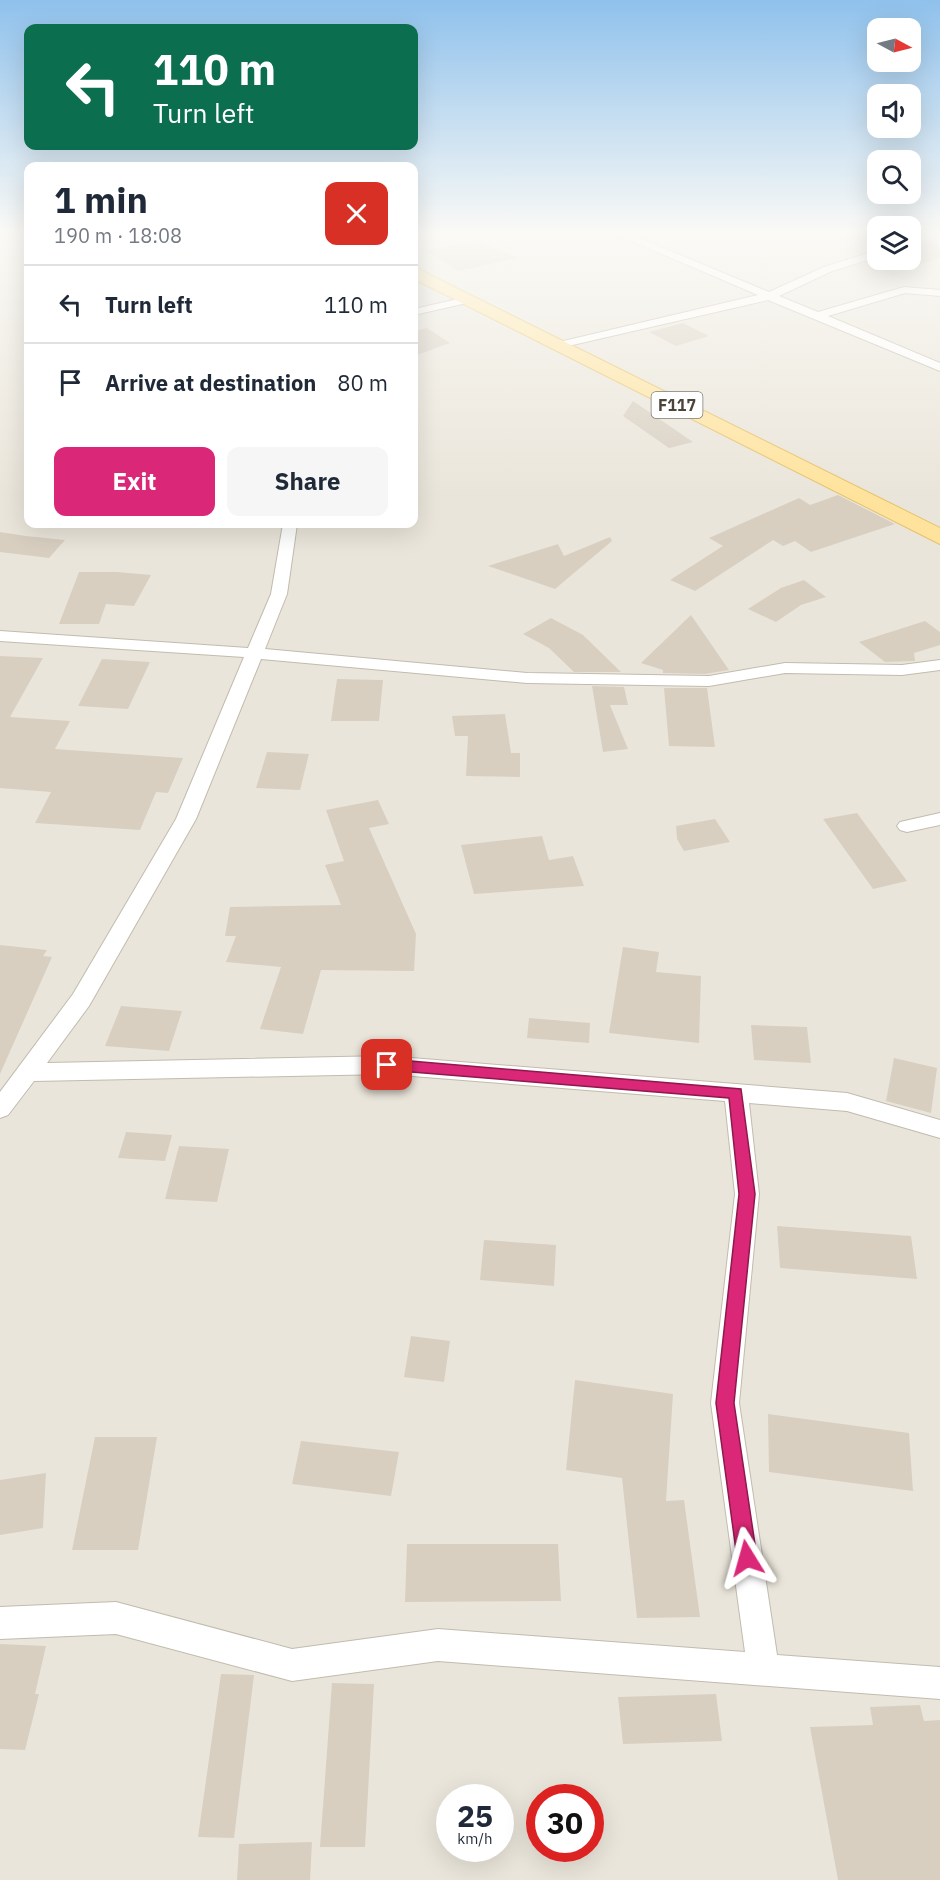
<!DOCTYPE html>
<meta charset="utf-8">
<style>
body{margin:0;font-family:"IBM Plex Sans",sans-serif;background:#f6f6f7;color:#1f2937;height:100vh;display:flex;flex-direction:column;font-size:22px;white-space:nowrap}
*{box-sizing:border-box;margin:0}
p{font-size:20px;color:#747a83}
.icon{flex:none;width:33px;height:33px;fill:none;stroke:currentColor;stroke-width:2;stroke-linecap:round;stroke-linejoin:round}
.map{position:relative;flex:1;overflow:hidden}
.panel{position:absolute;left:24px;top:162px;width:394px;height:366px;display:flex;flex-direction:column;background:#fff;border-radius:12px;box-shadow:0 6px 24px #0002}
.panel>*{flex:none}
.hud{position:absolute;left:24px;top:24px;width:394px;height:126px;border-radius:12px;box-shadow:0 6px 24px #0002;background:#0b6e4f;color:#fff;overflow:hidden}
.needle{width:39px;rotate:97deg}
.tools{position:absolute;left:867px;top:18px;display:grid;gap:12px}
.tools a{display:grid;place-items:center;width:54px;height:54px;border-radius:12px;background:#fff;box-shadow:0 6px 24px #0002;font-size:30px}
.speed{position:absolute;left:436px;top:1784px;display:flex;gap:12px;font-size:30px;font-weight:700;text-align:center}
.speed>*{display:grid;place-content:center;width:78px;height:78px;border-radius:50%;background:#fff;box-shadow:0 6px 24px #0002;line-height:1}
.speed small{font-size:15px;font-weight:400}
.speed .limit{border:9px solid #d22;background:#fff;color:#111}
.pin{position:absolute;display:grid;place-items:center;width:51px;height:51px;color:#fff;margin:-26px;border-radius:12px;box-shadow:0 3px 9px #0006}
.me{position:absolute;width:66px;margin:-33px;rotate:352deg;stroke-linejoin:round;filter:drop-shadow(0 0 4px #0008)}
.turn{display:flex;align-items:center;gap:21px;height:126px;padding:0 30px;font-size:27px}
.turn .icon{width:78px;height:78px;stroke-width:2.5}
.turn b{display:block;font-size:42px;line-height:51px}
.round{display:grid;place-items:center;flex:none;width:63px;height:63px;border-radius:12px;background:#f6f6f7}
.summary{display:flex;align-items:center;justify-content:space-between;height:102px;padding:0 30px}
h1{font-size:36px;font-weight:700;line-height:45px}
.action{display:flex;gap:12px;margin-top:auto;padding:12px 30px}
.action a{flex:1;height:69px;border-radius:12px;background:#db2777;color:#fff;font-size:24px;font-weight:700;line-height:69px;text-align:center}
.action a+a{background:#f6f6f7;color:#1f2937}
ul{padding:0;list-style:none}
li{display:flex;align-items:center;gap:18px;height:78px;padding:0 30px;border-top:2px solid #e0e1e3}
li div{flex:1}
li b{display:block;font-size:22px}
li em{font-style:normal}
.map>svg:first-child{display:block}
.residential{fill:#eae5da;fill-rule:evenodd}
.building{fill:#d8cfc1}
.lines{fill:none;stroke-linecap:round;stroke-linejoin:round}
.minor-casing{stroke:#c2bbae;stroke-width:2}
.primary-casing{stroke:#e6c16a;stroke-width:2}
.minor{fill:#fff;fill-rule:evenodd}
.primary{fill:#ffe39c;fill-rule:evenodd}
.route{fill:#db2777;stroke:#8e194d;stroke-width:1.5}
.labels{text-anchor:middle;stroke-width:6;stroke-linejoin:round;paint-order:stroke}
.shield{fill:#fff;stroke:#817c74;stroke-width:1.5}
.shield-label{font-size:16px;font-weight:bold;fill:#4b4439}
</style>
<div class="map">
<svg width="940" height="1880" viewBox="0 0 940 1880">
<rect width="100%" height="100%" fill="#f6f3ec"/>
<path class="residential" d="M0 233H28V524H414V233H877L878 260H910L911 233H940V1880H0ZM450 1797H501V1848H450ZM540 1797H591V1848H540Z"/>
<path class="building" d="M475 240 518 258 458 271 426 251Z
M933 241 940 244V257L910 269V247Z
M683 323 709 336 676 346 649 332Z
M427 328 450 343 414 356V331Z
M633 401 693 442 669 448 623 416Z
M838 495 895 524 811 552 795 541 783 546 773 540 695 591 670 580 723 546 709 538 799 498 810 505Z
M0 532 26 536 65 540 49 558 0 552Z
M610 537 612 541 555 589 488 566 558 544 564 556Z
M79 572H117L151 575 134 606 106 604 99 624H59Z
M804 580 826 597 801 605 776 622 748 609 781 588Z
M691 615 729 670 705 674 663 673V670L641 663Z
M551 618 583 635 621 672H574L549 648 523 634Z
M925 621 940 632V645L914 653 915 661 885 662 859 642Z
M0 656 43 658 10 717 70 721 55 749 183 758 168 793 156 792 140 830 35 823 51 792 0 788Z
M102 659 150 662 128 709 78 706Z
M337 679 383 680 379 721H331Z
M592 686 624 687 628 705H610L628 749 603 752Z
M664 688H707L715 747 669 746Z
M505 714 511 753H520V777L466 776 468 736H455L452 716Z
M267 752 309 754 300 790 256 788Z
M378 800 389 824 369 828 416 934 414 971 321 970 303 1034 260 1029 281 967 226 962 236 936H225L230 907 341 905 325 865 344 861 326 810Z
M857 813 907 881 873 889 823 819Z
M715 819 730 842 684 851 677 839 676 826Z
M542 836 549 860 573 856 584 886 474 894 461 845Z
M0 945 47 950 43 956 52 957 0 1074Z
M623 947 659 952 656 972 701 976 699 1043 609 1033Z
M121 1006 182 1011 169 1051 105 1046Z
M529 1018 590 1023 589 1043 527 1038Z
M751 1025 807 1027 811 1063 754 1060Z
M894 1058 937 1068 931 1113 886 1101Z
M126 1132 172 1135 165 1161 118 1158Z
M179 1146 229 1149 217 1202 165 1199Z
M777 1226 911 1236 917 1279 780 1268Z
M484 1240 556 1245 554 1286 480 1280Z
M411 1336 450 1341 444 1382 404 1377Z
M575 1380 673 1394 666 1501 684 1500 700 1617 637 1618 622 1478 566 1470Z
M768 1414 909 1433 913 1491 769 1472Z
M95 1437H157L138 1550H72Z
M301 1441 399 1452 391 1496 292 1484Z
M46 1473 43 1528 0 1535V1480Z
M407 1544H558L561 1601 405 1602Z
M0 1644 46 1646 35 1694H39L25 1750 0 1749Z
M221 1674 254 1675 234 1838 198 1837Z
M332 1683 374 1684 365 1847H320Z
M716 1694 722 1741 623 1744 618 1697Z
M920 1705 924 1721 940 1720V1880H838L810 1727 873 1725 870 1707Z
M312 1842 310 1880H237L239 1844Z"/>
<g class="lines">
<defs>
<path id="minor" d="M613 233H627L769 292 824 267 878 250V257L832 271 779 296 818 312 904 287 940 290V296L905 293 828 316 940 363V371L768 300 555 349V343L758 295Z
M930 233H940V237L910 245V239Z
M467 297 473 300 471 302 414 315V309Z
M283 524H297L287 594 265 649 527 673 709 676 785 663 902 665 940 660V670L902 675 785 673 709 686 527 683 261 659 196 819 89 1006 47 1063 387 1056 847 1093 940 1120V1138L847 1111 749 1103 759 1194 739 1403 777 1655 940 1667V1699L438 1661 292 1681 116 1634 0 1639V1607L116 1602 292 1649 438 1629 745 1652 711 1403 735 1194 725 1101 387 1074 34 1081 8 1115 0 1118V1092L73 994 176 819 244 657 0 641V631L248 648 271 594Z
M940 813V825L907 832 900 830 897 826 900 822Z"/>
<path id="primary" d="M414 267 940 528V544L414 279Z"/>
</defs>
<use href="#minor" class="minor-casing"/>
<use href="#primary" class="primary-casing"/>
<use href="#minor" class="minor"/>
<use href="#primary" class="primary"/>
</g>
<linearGradient id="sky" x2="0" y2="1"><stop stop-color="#8fc1ec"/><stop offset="0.47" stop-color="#fbfaf6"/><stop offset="1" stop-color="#fbfaf6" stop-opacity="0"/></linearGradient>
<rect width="940" height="496" fill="url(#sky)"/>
<path class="route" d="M387 1059 741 1089 755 1194 734 1403 757 1558 754 1565 747 1568 740 1565 737 1558 716 1403 739 1194 729 1098 387 1070 380 1065Z"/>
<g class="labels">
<rect class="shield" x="651.5" y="392" width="51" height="26" rx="4.5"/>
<g class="shield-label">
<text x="677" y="411">F117</text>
</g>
</g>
</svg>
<div class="tools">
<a><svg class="needle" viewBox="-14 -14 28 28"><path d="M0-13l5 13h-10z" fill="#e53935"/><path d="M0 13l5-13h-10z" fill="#747a83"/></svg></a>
<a><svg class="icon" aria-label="sound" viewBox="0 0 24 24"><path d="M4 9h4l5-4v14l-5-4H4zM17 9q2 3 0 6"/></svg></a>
<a><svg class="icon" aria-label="search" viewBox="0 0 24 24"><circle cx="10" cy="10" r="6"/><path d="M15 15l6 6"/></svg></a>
<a><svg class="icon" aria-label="layers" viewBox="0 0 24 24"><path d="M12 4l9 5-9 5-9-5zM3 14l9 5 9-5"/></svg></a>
</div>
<div class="speed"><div>25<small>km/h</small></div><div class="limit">30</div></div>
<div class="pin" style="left:387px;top:1065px;background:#d93025"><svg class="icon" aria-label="arrive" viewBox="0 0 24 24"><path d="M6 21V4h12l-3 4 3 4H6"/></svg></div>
<svg class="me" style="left:747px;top:1558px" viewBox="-20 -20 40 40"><path d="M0-17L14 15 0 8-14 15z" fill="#db2777" stroke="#fff" stroke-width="4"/></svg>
<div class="hud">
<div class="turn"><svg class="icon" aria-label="left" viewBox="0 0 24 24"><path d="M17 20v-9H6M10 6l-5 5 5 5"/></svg><div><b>110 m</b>Turn left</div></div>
</div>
<section class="panel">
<div class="summary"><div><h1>1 min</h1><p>190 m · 18:08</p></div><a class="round" style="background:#d93025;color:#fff"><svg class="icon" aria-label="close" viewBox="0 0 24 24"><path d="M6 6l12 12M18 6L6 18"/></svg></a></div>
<ul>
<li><svg class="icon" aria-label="left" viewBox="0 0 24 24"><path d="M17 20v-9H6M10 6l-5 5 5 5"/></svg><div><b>Turn left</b></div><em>110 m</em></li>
<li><svg class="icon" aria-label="arrive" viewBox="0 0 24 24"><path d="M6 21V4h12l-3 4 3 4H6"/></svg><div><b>Arrive at destination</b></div><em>80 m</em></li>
</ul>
<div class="action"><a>Exit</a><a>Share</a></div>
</section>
</div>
